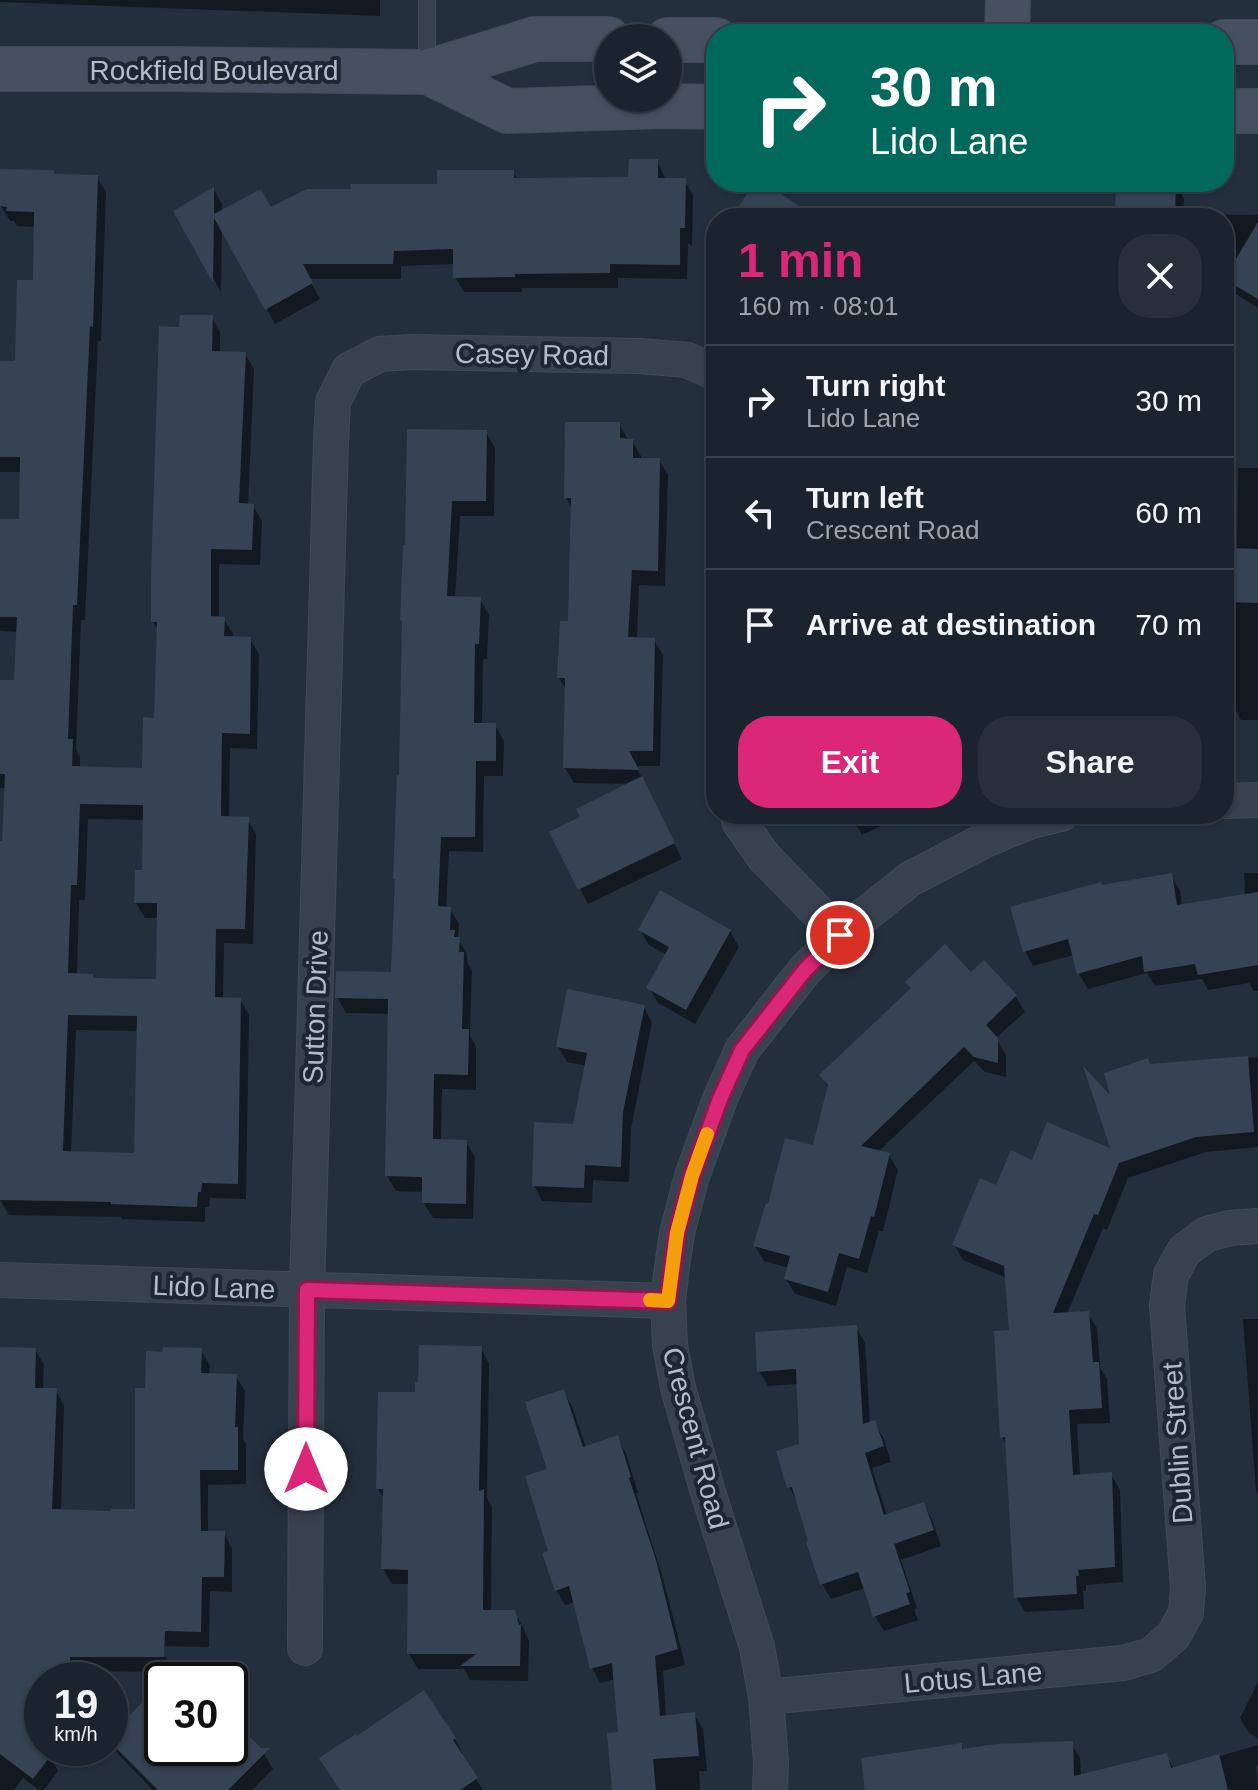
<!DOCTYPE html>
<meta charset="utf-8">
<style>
body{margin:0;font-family:Helvetica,sans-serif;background:#282f3a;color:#f1f3f6;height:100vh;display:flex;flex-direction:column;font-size:30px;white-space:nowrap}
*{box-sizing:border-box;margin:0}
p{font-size:26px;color:#a0a4aa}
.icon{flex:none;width:44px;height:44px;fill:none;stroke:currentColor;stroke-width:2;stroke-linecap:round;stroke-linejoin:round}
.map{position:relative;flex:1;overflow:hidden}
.details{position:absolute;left:706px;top:208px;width:528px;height:616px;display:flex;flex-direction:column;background:#1b232e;border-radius:32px;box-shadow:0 2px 6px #0004,0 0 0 2px #39404a}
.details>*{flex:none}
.top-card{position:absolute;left:706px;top:24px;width:528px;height:168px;border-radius:32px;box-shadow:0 2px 6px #0004,0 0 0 2px #39404a;background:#00695c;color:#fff;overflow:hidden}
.controls{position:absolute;left:594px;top:24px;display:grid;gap:16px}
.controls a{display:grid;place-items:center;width:88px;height:88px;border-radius:50%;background:#1b232e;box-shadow:0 2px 6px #0004,0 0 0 2px #39404a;font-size:40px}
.speed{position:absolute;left:24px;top:1662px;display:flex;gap:16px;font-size:40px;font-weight:700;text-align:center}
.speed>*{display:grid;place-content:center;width:104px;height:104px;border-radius:50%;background:#1b232e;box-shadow:0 2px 6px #0004,0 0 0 2px #39404a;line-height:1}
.speed small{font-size:20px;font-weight:400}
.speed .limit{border:4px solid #111;border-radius:12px;background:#fff;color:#111}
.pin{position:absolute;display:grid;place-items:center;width:68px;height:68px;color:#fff;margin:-34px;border:4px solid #fff;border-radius:50%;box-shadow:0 2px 8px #0007}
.me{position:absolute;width:88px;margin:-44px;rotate:0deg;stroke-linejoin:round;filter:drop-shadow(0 0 6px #0008)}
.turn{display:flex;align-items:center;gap:28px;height:168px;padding:0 32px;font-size:36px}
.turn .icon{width:104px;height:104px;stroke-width:2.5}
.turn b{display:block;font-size:56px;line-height:68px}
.round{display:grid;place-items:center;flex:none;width:84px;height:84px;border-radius:32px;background:#282f3a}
.summary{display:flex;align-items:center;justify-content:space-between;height:136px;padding:0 32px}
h1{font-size:48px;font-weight:700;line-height:60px;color:#db2777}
.action{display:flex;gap:16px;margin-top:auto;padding:16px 32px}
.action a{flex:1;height:92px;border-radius:32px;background:#db2777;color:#fff;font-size:32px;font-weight:700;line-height:92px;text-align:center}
.action a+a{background:#282f3a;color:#f1f3f6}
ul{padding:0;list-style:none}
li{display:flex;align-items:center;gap:24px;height:112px;padding:0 32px;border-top:2px solid #39404a}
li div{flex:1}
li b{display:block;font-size:30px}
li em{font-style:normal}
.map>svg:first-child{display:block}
.shadow{fill:#0007;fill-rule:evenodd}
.building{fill:#364354;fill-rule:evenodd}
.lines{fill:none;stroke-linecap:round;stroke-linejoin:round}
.lane-casing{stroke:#414a57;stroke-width:18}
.street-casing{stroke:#414a57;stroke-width:36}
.secondary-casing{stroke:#414a57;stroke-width:46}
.lane{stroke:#38414e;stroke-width:16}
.street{stroke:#38414e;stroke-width:34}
.secondary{stroke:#465061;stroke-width:44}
.route-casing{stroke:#8e194d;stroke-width:20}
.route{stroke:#db2777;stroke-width:14}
.slow{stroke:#f59e0b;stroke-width:14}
.labels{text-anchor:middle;stroke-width:8;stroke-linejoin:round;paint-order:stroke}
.street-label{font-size:28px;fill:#b4bcc9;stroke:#1d2633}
</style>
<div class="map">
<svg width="1258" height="1790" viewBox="0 0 1258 1790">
<rect width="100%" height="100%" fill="#242f3e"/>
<path class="shadow" d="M0 0H380V16L0 2Z
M657 161 666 180H684L693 195 692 246 688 243 687 279 618 278V288H522V292H464L455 277V264L401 266V279H309L320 299 275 324 222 228 221 292 176 211 214 190 222 204V212L270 209 353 191 439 186 513 172 518 180 630 179Z
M55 176 97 177 106 192 101 341H98L85 620H81L76 749 80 757V768L144 770 155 720 159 632 153 622 181 329 212 317 220 333V353L245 354 254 369 248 505 253 506 262 521 260 565 219 564V618L224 619 233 634 232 638 250 639 259 654 257 749 230 748 229 818 247 819 256 834 253 944 224 943 223 999H240L249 1015 246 1199 210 1198 209 1207H205V1222L122 1219 121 1217 9 1215 0 1200V843H4L6 788H0V682H16L18 632 0 631V521H21V472H0V363L16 364 35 282 36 227 17 226 14 221H10L1 206ZM88 819 145 820 143 872 136 903 145 918H159L158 981 94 980 77 975 79 900H85ZM76 1030 138 1031 136 1155 71 1153Z
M1175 184 1184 199 1183 214 1258 215V308L1236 294 1227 279 1229 275H1224V218H1117Z
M619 424 629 441H632L641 456V460H659L668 475 665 586 639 585 637 639 654 640 663 655 660 766H636L682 859 588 904 580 889 583 818 631 784 574 783 565 768 567 691 559 678 570 623 573 510 566 498Z
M486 432 495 448 494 516H460L455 599H480L489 615 487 659H483L482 725H495L504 741 503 776H484L483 852 449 851 446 909H450L459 924 458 939 467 954V962L472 970 470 1035 476 1046V1090L442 1089 441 1141 466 1142 475 1157 473 1219 433 1218 424 1203V1192L396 1191 387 1176 390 1014 346 1013 337 997 393 974 401 777 405 547Z
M1238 468H1258V720H1241L1232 704 1234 609 1230 601 1237 550Z
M836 814H905L862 835 852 818 842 823Z
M1244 873H1258V991H1254L1249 983 1208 990 1202 979 1155 986 1147 973 1088 989 1079 974 1074 955 1033 966 1025 951 1101 887 1171 875 1180 891 1182 906 1245 896Z
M640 930 730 931 739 947 695 1024 658 1003 649 988 667 955 649 945Z
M984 962 1016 997 1025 1012 996 1038 1006 1055V1077L985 1072 974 1061 878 1152 889 1155 898 1170 883 1231H879L867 1273 847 1267 836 1306 795 1294 786 1279 789 1268 764 1261 755 1246 814 1147 829 1089 821 1075 912 990 907 982 971 974Z
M643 1006 652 1022 631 1129 629 1182 593 1180 592 1203 542 1201 534 1185 575 1126 587 1066 567 1062 558 1047Z
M1258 1057V1147L1206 1152 1128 1178 1107 1230 1103 1228 1067 1314 1088 1313 1097 1328 1100 1367 1107 1379 1110 1423 1077 1424 1080 1476 1111 1474 1120 1490 1123 1582 1086 1585V1591H1083L1084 1609 1025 1612 1016 1597 1007 1445 1002 1437 1011 1332 1007 1278 963 1260 954 1244 998 1187 1033 1162 1113 1151 1114 1102 1150 1066Z
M1243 1319H1258V1495L1256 1491Z
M856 1327 865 1343 870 1424 874 1422 883 1437 891 1462 872 1468 887 1516 923 1504 932 1519 941 1546 901 1560 917 1608 914 1609 918 1620 884 1631 875 1616 865 1588 831 1599 822 1584 798 1503 789 1487 801 1445 798 1384 768 1386 759 1371Z
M481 1348 489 1364 487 1498 492 1507 491 1612H514L523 1627 529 1641 528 1681 470 1680 464 1669H418L409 1654 410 1584H392L383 1569 385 1500 378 1489 417 1395Z
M0 1349H35L44 1365 43 1390H56L64 1406 61 1511H137L147 1390 201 1350 210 1366 209 1375 236 1376 245 1391 243 1439 246 1444V1484L208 1485V1533H224L232 1549V1592L210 1591 209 1647 153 1646 166 1658 174 1672 78 1671V1680H42V1748H46L43 1751 50 1756 58 1771 44 1790H39L23 1778 14 1790H0Z
M563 1391 572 1406 586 1448 617 1438 626 1453 638 1493H636L663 1578 685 1665 663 1671 666 1717 694 1714 703 1729 707 1771H699L700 1790H615L620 1734 615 1679 600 1683 592 1668 575 1602 565 1605 556 1590 551 1553 549 1470Z
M177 1670 188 1680H167Z
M1258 1682V1738L1249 1733 1240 1718Z
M162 1685V1748H230V1721L264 1754 273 1769 252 1790H153L118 1754 110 1738Z
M455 1739 463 1754 461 1755 483 1790H341Z
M1071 1743 1080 1758 1081 1776 1166 1755 1174 1769 1258 1745V1766L1256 1765 1258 1790H867L961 1745 964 1751Z"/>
<path class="building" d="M629 159H658V178H686L685 228H680V265L610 264V273L515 274V277L453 278V249L394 251 393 264H303L313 283 265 310 214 218 213 283 173 211 214 187V214L261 189 271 207 307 189H351L350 184H437V170H514V178L628 177Z
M0 169 54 170V174L98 175 93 327 90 326 77 605H73L68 739H73L72 766 142 768 143 717 154 718 157 622H151V578L159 326 179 327 180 315H213L212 351 246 352 239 503 254 504 252 550 211 549V616L225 617 224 636 251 637 250 734 222 733 221 816 249 817 245 929H216L215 997 241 998 238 1184 202 1183 201 1192H198L197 1207 111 1204V1202L0 1200V841H2L5 774H0V680H14L17 617H0V519H19L20 457H0V361H15L17 280H33L34 212 6 211 7 207 0 206ZM80 804 143 805 142 870H135L134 903H157L156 979 93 978V974L68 973 71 885H77ZM68 1015 137 1016 134 1153 63 1151Z
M755 182H764L816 218H731Z
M1116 182H1176L1175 218H1115Z
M1258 222V299L1224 279Z
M565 422H620V438L633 439V458H660L658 571 632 570 628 637 655 638 653 751H629L639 770 563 768 565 678H557L560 621H568L571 498H564Z
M407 429 487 430 486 501H452L447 596 481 597 479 644H475L474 723H496V761H476L475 837H441L438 906 451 907 450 930H455L454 937H460L459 952H464L462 1029H469L468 1075 434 1074 433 1139 467 1140 466 1204 422 1203V1177L385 1176 388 999 335 998 336 971 391 972 395 879H393L397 775H399L402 621 400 620 403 545H405Z
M1230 548 1258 549V603L1228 602Z
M642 776 675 843 578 890 549 832 580 817 576 809Z
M1172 873 1177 905 1258 892V965L1198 975 1195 964 1144 972 1142 956 1077 974 1068 939 1023 952 1010 907 1101 882 1102 885Z
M660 890 731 930 686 1010 646 988 669 947 638 930Z
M945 944 971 972 984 960 1017 995 986 1025 998 1038V1063L974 1057 964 1047 861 1146 890 1153 874 1217 871 1216 859 1259 839 1253 828 1292 784 1279 790 1256 753 1246 766 1203 768 1204 785 1138 813 1145 828 1085 819 1075 911 988 905 982Z
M567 989 645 1005 623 1112 621 1167 585 1165 584 1188 532 1186 534 1122 573 1124 587 1053 556 1047Z
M1248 1056 1254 1132 1196 1137 1119 1163 1098 1215 1094 1214 1053 1313 1089 1311 1093 1362H1099L1102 1408 1069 1410 1073 1475 1112 1472 1115 1567 1078 1570 1079 1576H1076L1077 1594 1014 1598 1005 1437 1000 1438 994 1331 1009 1330 1004 1266 952 1245 980 1178 996 1185 1011 1150 1032 1160 1047 1122 1110 1148 1083 1066 1110 1095 1104 1073 1148 1058 1150 1064Z
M857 1325 863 1424 875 1420 884 1446 865 1453 884 1515 924 1502 934 1530 894 1544 910 1592 906 1593 910 1604 873 1617 858 1572 820 1585 806 1542 808 1541 792 1487 787 1488 776 1451 799 1444 796 1369 757 1372 755 1332Z
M419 1345 482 1346 479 1491 484 1489 483 1610H515L519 1625 521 1624 520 1666H460L476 1654H407L408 1570 381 1569 383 1489H376L378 1392H415V1382H418Z
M0 1347 36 1348 35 1388H57L52 1509 111 1511V1509H135V1388H145L146 1351 162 1352 163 1347 202 1348 201 1373 237 1374 235 1427H238V1470H200L201 1531H225L224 1577H202L201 1632 165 1631 164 1657H70V1673L42 1671V1748L51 1755 33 1779 0 1754Z
M564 1389 583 1447 618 1435 631 1477 629 1478 656 1560 678 1649 655 1656 660 1716 695 1712 699 1756 653 1759 656 1790H612L607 1733 618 1732 612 1663 590 1669 569 1586 555 1591 542 1553 548 1551 525 1476 547 1469 525 1402Z
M162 1682V1748H230V1717L261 1748H270L228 1790H158L110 1742V1735Z
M424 1690 456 1738 453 1740 478 1778 460 1790H340L319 1758 356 1734 357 1736Z
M1073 1741 1074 1776 1167 1753 1171 1768 1219 1754 1228 1790H865L861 1758 962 1743V1749L997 1744Z"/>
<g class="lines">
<defs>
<path id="lane" d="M427 0V70"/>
<path id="street" d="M1224 801 1258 800
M737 814 740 823 764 857 840 935
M0 1280 668 1301
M305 1648 307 1290 331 441 333 402 349 370 380 354 411 352 640 356 687 360 716 373
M766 1697 1123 1663 1151 1655 1173 1636 1186 1613 1188 1587 1167 1305 1171 1275 1184 1251 1207 1234 1230 1228 1258 1226
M770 1790 771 1763 766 1697 757 1647 707 1489 678 1388 670 1345 668 1301 672 1267 677 1233 692 1176 720 1099 742 1050 805 970 840 935 910 879 985 840 1031 821 1061 814"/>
<path id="secondary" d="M1007 34 1008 0
M668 40H716
M1224 42H1258
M0 69H171L428 72 535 39H608
M428 72 507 111 662 106 716 107
M1224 111H1258"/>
</defs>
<use href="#lane" class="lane-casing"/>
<use href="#street" class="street-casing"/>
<use href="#secondary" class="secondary-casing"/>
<use href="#lane" class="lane"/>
<use href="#street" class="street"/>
<use href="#secondary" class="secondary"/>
</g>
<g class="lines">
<defs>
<path id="route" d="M306 1469 307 1290 668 1301 677 1233 692 1176 720 1099 742 1050 805 970 840 935"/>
</defs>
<use href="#route" class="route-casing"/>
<use href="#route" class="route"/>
<path class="slow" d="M650 1300 668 1301 677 1233 692 1176 707 1134"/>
</g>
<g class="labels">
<g class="street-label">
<text x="214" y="80">Rockfield Boulevard</text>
<text transform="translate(532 354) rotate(1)" y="10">Casey Road</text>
<text transform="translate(315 1007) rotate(-88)" y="10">Sutton Drive</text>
<text transform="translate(214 1287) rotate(2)" y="10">Lido Lane</text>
<text transform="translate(696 1438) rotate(75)" y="10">Crescent Road</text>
<text transform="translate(1177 1443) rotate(-94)" y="10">Dublin Street</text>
<text transform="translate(973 1677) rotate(-5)" y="10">Lotus Lane</text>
</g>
</g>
</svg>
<div class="controls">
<a><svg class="icon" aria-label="layers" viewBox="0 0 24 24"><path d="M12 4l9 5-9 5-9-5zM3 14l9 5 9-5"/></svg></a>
</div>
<div class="speed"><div>19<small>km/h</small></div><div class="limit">30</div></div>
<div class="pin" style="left:840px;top:935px;background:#d93025"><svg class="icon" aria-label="arrive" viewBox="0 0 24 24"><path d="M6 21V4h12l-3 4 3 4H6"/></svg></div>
<svg class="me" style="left:306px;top:1469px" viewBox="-20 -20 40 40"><circle r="19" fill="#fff"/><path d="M0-13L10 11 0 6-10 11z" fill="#db2777"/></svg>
<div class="top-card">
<div class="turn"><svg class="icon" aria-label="right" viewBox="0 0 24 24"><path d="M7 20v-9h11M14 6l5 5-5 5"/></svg><div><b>30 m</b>Lido Lane</div></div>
</div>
<section class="details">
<div class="summary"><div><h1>1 min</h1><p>160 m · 08:01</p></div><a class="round"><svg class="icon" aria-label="close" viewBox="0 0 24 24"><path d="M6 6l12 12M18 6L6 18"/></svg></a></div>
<ul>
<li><svg class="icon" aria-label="right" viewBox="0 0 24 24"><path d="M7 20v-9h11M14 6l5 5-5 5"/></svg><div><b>Turn right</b><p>Lido Lane</p></div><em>30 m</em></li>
<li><svg class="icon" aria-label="left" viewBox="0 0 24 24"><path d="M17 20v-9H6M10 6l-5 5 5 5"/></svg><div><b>Turn left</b><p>Crescent Road</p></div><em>60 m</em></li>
<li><svg class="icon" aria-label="arrive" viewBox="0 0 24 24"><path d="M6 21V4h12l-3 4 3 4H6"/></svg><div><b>Arrive at destination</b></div><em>70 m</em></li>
</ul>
<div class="action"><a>Exit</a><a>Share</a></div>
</section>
</div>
